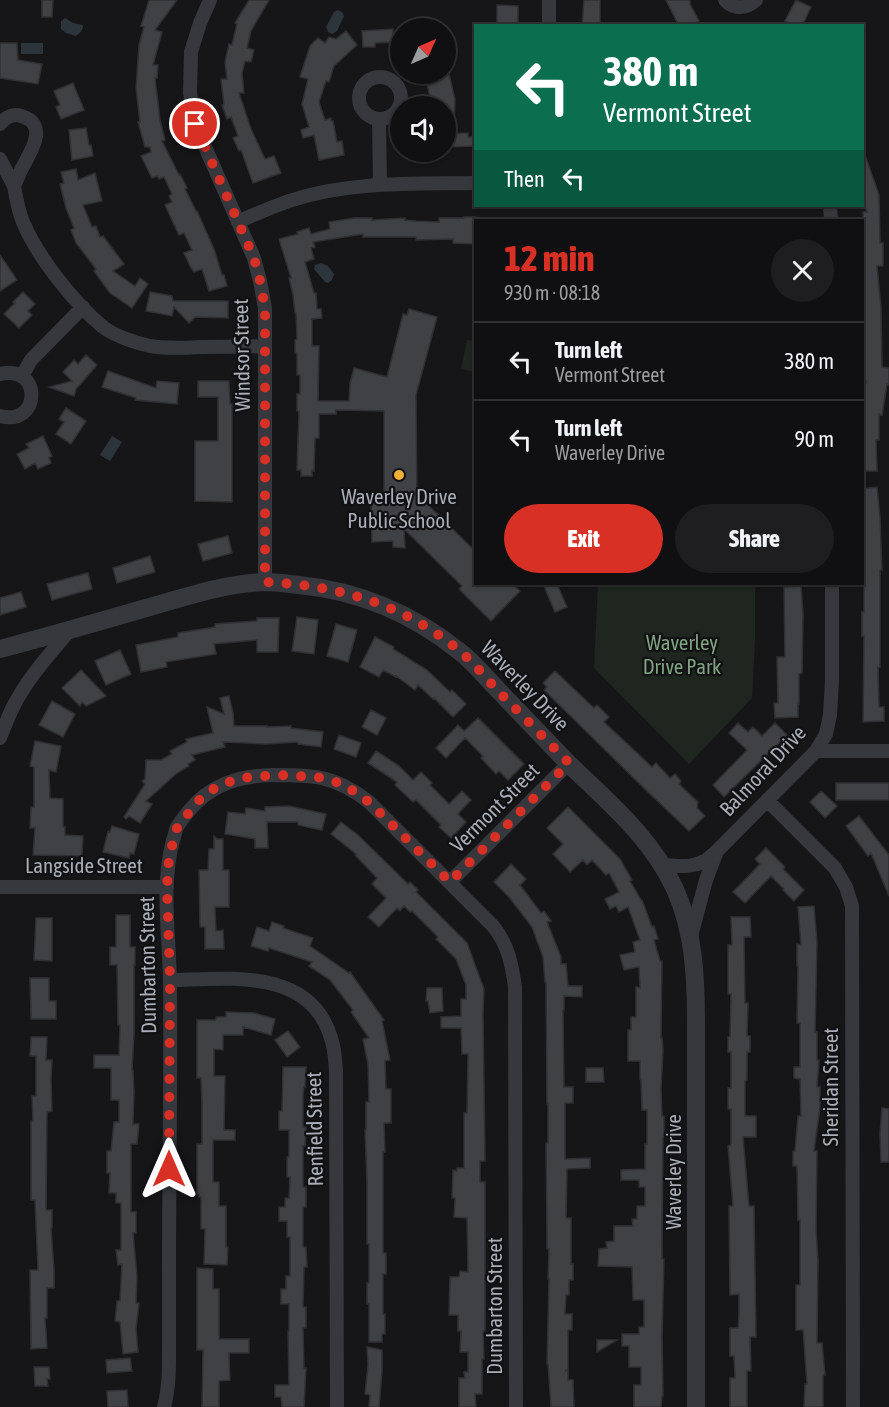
<!DOCTYPE html>
<meta charset="utf-8">
<style>
body{margin:0;font-family:"Asap Condensed",sans-serif;background:#1e1e20;color:#f1f3f6;height:100vh;display:flex;flex-direction:column;font-size:22px;white-space:nowrap}
*{box-sizing:border-box;margin:0}
p{font-size:20px;color:#9c9d9f}
.icon{flex:none;width:33px;height:33px;fill:none;stroke:currentColor;stroke-width:2;stroke-linecap:round;stroke-linejoin:round}
.map{position:relative;flex:1;overflow:hidden}
.details{position:absolute;left:474px;top:219px;width:390px;height:366px;display:flex;flex-direction:column;background:#101012;border-radius:0px;box-shadow:0 2px 4px #0004,0 0 0 2px #303032}
.details>*{flex:none}
.guide{position:absolute;left:474px;top:24px;width:390px;height:183px;border-radius:0px;box-shadow:0 2px 4px #0004,0 0 0 2px #303032;background:#0b6e4f;color:#fff;overflow:hidden}
.needle{width:39px;rotate:45deg}
.buttons{position:absolute;left:390px;top:18px;display:grid;gap:12px}
.buttons a{display:grid;place-items:center;width:66px;height:66px;border-radius:50%;background:#101012;box-shadow:0 2px 4px #0004,0 0 0 2px #303032;font-size:30px}
.pin{position:absolute;display:grid;place-items:center;width:51px;height:51px;color:#fff;margin:-26px;border:3px solid #fff;border-radius:50%;box-shadow:0 2px 6px #0007}
.me{position:absolute;width:66px;margin:-33px;rotate:0deg;stroke-linejoin:round;filter:drop-shadow(0 0 4px #0008)}
.turn{display:flex;align-items:center;gap:21px;height:126px;padding:0 30px;font-size:27px}
.turn .icon{width:78px;height:78px;stroke-width:2.5}
.turn b{display:block;font-size:42px;line-height:51px}
.then{display:flex;align-items:center;height:57px;padding:0 30px;background:#0003;gap:12px;font-size:22px}
.round{display:grid;place-items:center;flex:none;width:63px;height:63px;border-radius:32px;background:#1e1e20}
.overview{display:flex;align-items:center;justify-content:space-between;height:102px;padding:0 30px}
h1{font-size:36px;font-weight:800;line-height:45px;color:#d93025}
.action{display:flex;gap:12px;margin-top:auto;padding:12px 30px}
.action a{flex:1;height:69px;border-radius:36px;background:#d93025;color:#fff;font-size:24px;font-weight:800;line-height:69px;text-align:center}
.action a+a{background:#1e1e20;color:#f1f3f6}
ul{padding:0;list-style:none}
li{display:flex;align-items:center;gap:18px;height:78px;padding:0 30px;border-top:2px solid #303032}
li div{flex:1}
li b{display:block;font-size:22px}
li em{font-style:normal}
.map>svg:first-child{display:block}
.green{fill:#1e261f}
.water{fill:#2c353c}
.building{fill:#404145;stroke:#303034;stroke-width:1.5}
.lines{fill:none;stroke-linecap:round;stroke-linejoin:round}
.minor{stroke:#37383d;stroke-width:14}
.tertiary{stroke:#37383d;stroke-width:18}
.route{stroke:#d93025;stroke-width:10;stroke-dasharray:0 18}
.poi-dot{fill:#f2b134;stroke:#111113;stroke-width:2}
.labels{text-anchor:middle;stroke-width:4.5;stroke-linejoin:round;paint-order:stroke}
.street-label{font-size:21px;fill:#a8adb8;stroke:#111113}
.poi-label{font-size:21px;fill:#a8adb8;stroke:#111113}
.park-label{font-size:21px;fill:#7fa381;stroke:#111113}
</style>
<div class="map">
<svg width="889" height="1407" viewBox="0 0 889 1407">
<rect width="100%" height="100%" fill="#161618"/>
<path class="green" d="M467 340 475 341V372L461 369Z
M598 584H755V642L752 698 689 764 594 668Z"/>
<path class="water" d="M338 10 342 12 344 16 337 31 332 34 328 32 326 27 334 12Z
M65 18 73 23 83 25C83 30 80 33 76 36L66 33 61 29V21Z
M21 43H43V54H21Z
M321 263 328 266 334 274 332 280 328 283 325 282 314 269 315 265Z
M112 436 122 442 110 461 100 455Z"/>
<path class="building" d="M42 0H53L52 17H42Z
M149 0H177L155 30 162 32 153 65H158L157 78H155L160 120 165 140 162 141 179 175 180 174 187 188 185 189 196 211H197L214 249 222 275H224L227 286 209 291 202 269 194 272 190 266 184 253 192 250 184 233 179 235 165 205 172 202 169 196 172 194 164 177 159 179 157 176 152 178 141 156 151 152 150 147H145L138 122H140L136 88 139 45 144 27 141 26Z
M249 0H269L251 31 247 48 254 50 251 62 245 61 242 73 244 93H239L251 129 265 159 274 156 281 173 253 183 241 150 239 151 233 138 238 136 231 117 227 119 222 105H224L221 79H227L225 62 229 44 232 45 237 24 235 23Z
M584 0H600V26H582Z
M666 0H690V4L699 21 691 26H679Z
M796 0 811 7 802 26H793L785 21Z
M497 5 518 6V23H513V26H497Z
M393 29V42L375 43V47H363L362 31Z
M346 31 357 45 334 66 329 82 326 81 319 102 325 120 331 118V121H333L337 142 342 141 344 155 319 160 314 135 303 138 301 130 309 127 302 104 308 79 300 77 310 46 318 38 325 43 329 37 336 39Z
M0 43H17L18 60 42 64 38 84 0 78Z
M430 74H449L455 99 454 127H446V106H429L430 96 427 85 432 84Z
M73 83 84 110 61 119 56 107 60 105 54 91Z
M86 128 89 145H91L93 156 72 160 69 130Z
M468 133V137H476V146L446 147V134Z
M862 152H864L879 195 880 243H883V266H877L881 308 882 367 889 368V385L887 384 882 415 879 414V440H876L877 471H862V404L866 381 862 380 864 365 862 286V277H864L863 212H867L862 199Z
M76 169 78 180 95 173 102 201 83 205 92 227 96 226 100 237 103 236 124 264 113 271 135 286 140 278 148 284 132 308 110 293 94 271 96 269 76 243 71 230 74 228 66 208 60 184 64 183 61 172Z
M464 217H476V244L453 243V239L416 240V237H363V234L313 242 315 247 311 248 314 259 305 262 314 293H316L317 309H321L322 318 312 319V346H319L318 401H349L350 383 354 368 387 377 403 314 407 315 409 309 437 317 416 395 417 500H423L476 552V584H512L520 591 491 621 459 589 462 586 404 529 405 548 393 547V541L372 542 371 495H384V411L336 410V414H319V438H315L314 471 312 470V476H301V470H297L299 411H297V394H300V375H297V353H295V340L297 339 296 313H295L293 295 289 278H291L279 239 298 234 297 232 309 228 311 234 330 229 329 222 354 218H372V220L405 218V220L416 221 439 222V218H464Z
M0 255 17 280 0 291Z
M23 292 35 304 28 311 32 315 19 328 4 314 15 303 13 302Z
M150 292 172 296 173 301H228V318L195 317 189 323 174 307 172 316 146 311Z
M86 355 97 365 76 389 74 396 49 387 72 381 63 372 74 360 78 364Z
M108 371 156 388 157 381 179 383 177 404 135 400 136 398 102 387Z
M198 381H229L230 404H232V502L195 501V441H218V397H198Z
M66 408 86 421 71 444 56 434 64 422 59 419Z
M43 436 52 456 49 458 51 463 38 469 35 463 25 469 17 454 29 448 26 444Z
M877 487 880 517 881 546 882 570H880V667H878L879 707H884V721L863 722 864 636H862V612H864V576L862 489Z
M228 536 232 553 203 561 198 544Z
M150 556 155 572 117 583 113 568Z
M88 573 92 589 52 600 47 584Z
M543 584H557L567 607 555 612Z
M801 586 803 614 802 673 799 674V704H798V717L775 718 774 703H778L777 657H785L784 587Z
M21 592 26 607 0 615V598Z
M297 617 318 620 314 654 292 651Z
M257 618H279L278 652H257V640L214 644 216 654 166 662 167 667 141 672 136 645 178 637V633L215 627V624L257 621Z
M336 624 357 630 348 662 327 656Z
M375 637 394 647 393 649 427 670 450 692 452 690 466 704 453 717 434 698 433 699 418 685 415 690 396 676V677L383 670 379 677 360 667Z
M120 650 131 674 106 685 95 661Z
M81 670 106 696 86 706 82 702 80 706 62 688Z
M555 671 594 708 597 705 609 717 604 722 652 767 656 763 670 778 675 774 681 781 679 784 698 802 697 808 705 816 689 831 649 793 544 690 547 687 543 683Z
M229 696 233 713 234 726H267V727L291 726V728L323 732 321 747 298 744V742L266 744 223 742 225 747 192 755 195 760 188 764 189 766 177 773 146 801 152 804 140 823 129 816 126 819 124 817 145 784 142 781 145 779 146 760H161L172 754 170 751 187 742 186 739 213 733 207 707 224 714 220 698Z
M52 701 75 714 63 737 39 725Z
M371 710 386 718 377 735 362 727Z
M478 718 524 764 508 780 499 771 496 774 481 758 483 756 465 738 446 758 436 748 458 725 464 731Z
M738 723 748 732 753 727 762 736 775 723 787 735 724 797 713 785 747 750 729 733Z
M339 735 361 743 356 757 334 749Z
M35 741 61 746 56 772 49 770 50 798 63 799V827H65V835L83 836 82 856 33 855 35 828H30L31 807H34V767L30 766Z
M376 751 399 766 413 780 421 772 432 783 430 785 449 804 462 791 471 800 458 814 466 822 451 838 439 827 441 825 416 800 413 802 395 785 397 782 368 763Z
M836 783H889V800H836Z
M821 791 837 806 825 818 810 802Z
M289 806 326 814 322 830 298 825V822H267L268 848H255V839L225 834 228 812 245 814 246 808 265 811V807Z
M568 807 620 859 632 880 630 881 641 900H642L652 927 654 926 658 939 654 940 660 961H662L661 1038H662L663 1050 661 1089 662 1116H664V1137L663 1138 662 1238V1259H664L662 1337 663 1396H662L661 1407H634V1385H641V1367H629V1346H622V1334H639V1327H644V1300H633L632 1267 598 1266 599 1249 607 1248 606 1242 614 1241V1226H633L632 1219H637V1206H645V1187H639V1180H621V1170L645 1169V1144H647V1110H642L641 1079H640V1061H628V1030H631V1017H636V987L640 988 639 967 624 970 620 955 635 952 633 942 640 940 628 907 619 912 616 906 610 909 605 899 619 892 609 873 606 875 592 860 587 865 583 860 570 872 553 854 563 844 547 828Z
M859 816 889 855V896L871 853 868 856 846 826Z
M341 822 358 835 408 884 410 882 418 890 416 892 467 943 484 989 483 1013 485 1161H480V1182H485V1331H483L484 1359H482V1394H475L476 1407H459V1378H465L464 1372H468V1352H460L461 1331H458V1315H449L450 1277H459L460 1271 468 1272 467 1218 454 1217 455 1198H452L453 1170 457 1171V1168H464V1113H467L468 1054H462L461 1028H441V1017L461 1016V999H466V985L456 959 436 939 438 937 412 911 410 912 404 906 400 911 397 908 379 927 368 917 386 898 372 884 377 878 355 855 356 854 331 834Z
M112 826 139 834 134 854 130 853 129 858 103 852 108 831 110 832Z
M214 836 217 839H223V870H229V907H215L216 931 223 930 224 949H205V927H200L199 870H208L209 849H214Z
M766 848 785 867 783 869 804 890 794 901 783 890 784 889 771 876 745 903 733 892 760 864 755 859Z
M511 864 526 879 520 885 541 913 544 911 551 921 547 922 561 957V964H566L568 986H582V997L564 996V1010H563L564 1087H573V1103H565V1159L590 1158V1168L567 1169 566 1218H571V1264H573V1280H569V1295H566L565 1314H572V1330H568V1369L565 1371 568 1370V1380H573L574 1407H551L548 1364H547L549 1279H548L549 1249H547V1234L546 1143H548V1104H547L546 982H545L543 957 532 927 509 897 494 882Z
M814 906 817 943 815 1032H817V1060H819L817 1087H820V1108L814 1151H817L816 1231 818 1260 817 1343H822L825 1375H823V1407H804L805 1384H807L803 1330H796V1285H800V1220H798L797 1166H793V1151H795L798 1116H801L800 1079 794 1078V1067H800V1023H797L798 966H797V944L801 945 798 907Z
M116 915H130V947H135V965H134V1033L132 1070H133L134 1092 133 1124H139L137 1144H131V1212H136V1233H133L137 1276 136 1303H139L136 1329 138 1352 123 1354 120 1322 115 1321 117 1301H120L122 1264 118 1265 116 1250H121V1203H116V1193H109L110 1173H107V1151H111L114 1122H119V1100H111V1068H94V1055H119L120 1025H118L117 965H110V947H116Z
M731 917H750L751 937H744L745 1003H748L747 1036H750V1052H747V1080L745 1081V1116H756V1137H743L749 1206H754L756 1337H750L751 1371H747V1407H730V1378H735L734 1356H730V1328H738L739 1314V1294L730 1295 729 1206H733L728 1146 731 1145V1109H728V1088H731V1052H728V1037H730L731 994H728V945H732Z
M36 918H52V961L34 960Z
M272 922 284 926 283 928 313 938 310 946 349 973 350 972 384 1020 382 1021 390 1060 385 1061 386 1089H391V1123H384L385 1152H383V1253H386V1274H383V1314H385V1334H382V1342H369V1304H367V1283H369V1244H367V1183L365 1130H366V1102H369L368 1064 363 1039 369 1038 351 1012 353 1010 330 980 309 966 312 962 269 948 268 951 251 946 257 927 269 931Z
M30 978H49V1001H56V1019H31Z
M427 988H442L443 1011 430 1013 428 1001H426Z
M226 1012 254 1013 275 1019 271 1035 243 1027V1035H223V1050L214 1049V1076H225L224 1130H235V1140H213V1182H219V1206H226V1247H228L227 1265 204 1264 205 1229H201V1197H199V1194H197V1144H202V1106L201 1078H197V1020H216V1017H226Z
M288 1031 300 1047 287 1057 275 1040Z
M31 1037H47L46 1060H52L51 1080 52 1111 47 1112 46 1210H52V1228H51L54 1270V1288H47V1318H45L47 1348 31 1349 30 1270H38L35 1200H31V1121H33L32 1096H36V1056H30Z
M283 1067H306L305 1087H304L303 1094V1127H306L305 1146H303V1187H306V1207H303V1247H306L307 1267H304L303 1307H306V1328H303L304 1368H306L304 1407H282L281 1397H275V1385H289L288 1331H289V1304H281V1289H286V1276H290V1237H287V1221H279V1207H285V1198H289L290 1177H287V1157H289V1130H279V1111H282Z
M586 1068H603L604 1082H586Z
M882 1108 889 1109V1162H881L880 1133Z
M197 1268 213 1269V1289H219V1339H249V1353H229L230 1380 219 1381V1407H202L203 1350H197Z
M597 1340H617L597 1352Z
M367 1347 382 1350V1372L379 1407H369L370 1395 365 1394 368 1365Z
M130 1358 132 1371 107 1373 106 1360Z
M34 1367H49L50 1379H47L48 1386H35Z
M127 1390 128 1407H108L107 1391Z"/>
<g class="lines">
<path class="minor" d="M210 0 200 23 191 52 190 93 195 124 254 258 260 281 265 308V582
M549 0V26
M725 0C734 10 746 9 756 0
M359 98a21 21 0 1 1 42 0a21 21 0 1 1-42 0Z
M379 119 380 185
M0 124C5 118 13 113 21 116 50 124 30 153 22 168 19 174 17 180 14 186L0 159
M14 186C16 198 18 210 23 222 37 256 74 303 103 327 115 336 136 343 150 346 166 349 184 348 200 347 222 347 243 347 265 346
M830 206 831 220
M238 222C255 214 272 207 289 201 348 181 414 184 476 183
M0 374C43 364 41 427 0 416
M22 376 31 360 83 307
M0 738C4 728 8 717 13 707 27 679 49 655 69 631
M816 751H889
M767 800 835 868 846 887 852 906 853 1407
M663 865C676 866 690 868 702 862 708 860 713 854 718 850L816 751 826 734 830 715 832 681V584
M450 882 569 763
M0 887H167
M691 936 706 880 717 851
M170 980C228 979 310 967 331 1038 335 1049 335 1060 336 1071L337 1407
M164 1407C170 1385 169 1362 169 1339 169 1317 169 1294 169 1271 169 1174 171 1077 170 980 169 934 161 885 173 840 175 836 175 831 177 827 180 822 184 817 188 812 209 785 238 776 272 775 313 775 335 775 369 802L493 926C508 944 512 965 515 987L516 1407"/>
<path class="tertiary" d="M0 649C49 636 98 622 146 608 185 597 226 583 266 582 277 582 288 584 299 585 360 591 411 613 459 651 474 662 486 678 499 691 522 715 545 739 568 763 608 802 651 837 675 889 694 932 696 977 696 1023V1407"/>
</g>
<g class="lines">
<path class="route" d="M169 1169 170 980 167 887 169 857 177 828 198 801 216 787 237 779 251 777 278 775 317 777 333 781 346 786 369 802 450 882 569 763C545 739 522 715 498 691 486 678 474 663 460 651 401 603 340 586 265 582V308L260 281 254 258 195 124"/>
</g>
<circle class="poi-dot" cx="399" cy="475" r="6"/>
<g class="labels">
<g class="street-label">
<text transform="translate(242 355) rotate(-91)" y="7">Windsor Street</text>
<text transform="translate(525 686) rotate(46)" y="7">Waverley Drive</text>
<text transform="translate(763 771) rotate(-47)" y="7">Balmoral Drive</text>
<text transform="translate(495 808) rotate(-45)" y="7">Vermont Street</text>
<text x="84" y="873">Langside Street</text>
<text transform="translate(148 965) rotate(-91)" y="7">Dumbarton Street</text>
<text transform="translate(831 1087) rotate(-90)" y="7">Sheridan Street</text>
<text transform="translate(315 1129) rotate(-91)" y="7">Renfield Street</text>
<text transform="translate(674 1172) rotate(-90)" y="7">Waverley Drive</text>
<text transform="translate(495 1306) rotate(-90)" y="7">Dumbarton Street</text>
</g>
<g class="poi-label">
<text x="399" y="504">Waverley Drive<tspan x="399" dy="24">Public School</tspan></text>
</g>
<g class="park-label">
<text x="682" y="650">Waverley<tspan x="682" dy="24">Drive Park</tspan></text>
</g>
</g>
</svg>
<div class="buttons">
<a><svg class="needle" viewBox="-14 -14 28 28"><path d="M0-13l5 13h-10z" fill="#e53935"/><path d="M0 13l5-13h-10z" fill="#9c9d9f"/></svg></a>
<a><svg class="icon" aria-label="sound" viewBox="0 0 24 24"><path d="M4 9h4l5-4v14l-5-4H4zM17 9q2 3 0 6"/></svg></a>
</div>
<div class="pin" style="left:195px;top:124px;background:#d93025"><svg class="icon" aria-label="arrive" viewBox="0 0 24 24"><path d="M6 21V4h12l-3 4 3 4H6"/></svg></div>
<svg class="me" style="left:169px;top:1169px" viewBox="-20 -20 40 40"><path d="M0-17L14 15 0 8-14 15z" fill="#d93025" stroke="#fff" stroke-width="4"/></svg>
<div class="guide">
<div class="turn"><svg class="icon" aria-label="left" viewBox="0 0 24 24"><path d="M17 20v-9H6M10 6l-5 5 5 5"/></svg><div><b>380 m</b>Vermont Street</div></div>
<div class="then">Then<svg class="icon" aria-label="left" viewBox="0 0 24 24"><path d="M17 20v-9H6M10 6l-5 5 5 5"/></svg></div>
</div>
<section class="details">
<div class="overview"><div><h1>12 min</h1><p>930 m · 08:18</p></div><a class="round"><svg class="icon" aria-label="close" viewBox="0 0 24 24"><path d="M6 6l12 12M18 6L6 18"/></svg></a></div>
<ul>
<li><svg class="icon" aria-label="left" viewBox="0 0 24 24"><path d="M17 20v-9H6M10 6l-5 5 5 5"/></svg><div><b>Turn left</b><p>Vermont Street</p></div><em>380 m</em></li>
<li><svg class="icon" aria-label="left" viewBox="0 0 24 24"><path d="M17 20v-9H6M10 6l-5 5 5 5"/></svg><div><b>Turn left</b><p>Waverley Drive</p></div><em>90 m</em></li>
</ul>
<div class="action"><a>Exit</a><a>Share</a></div>
</section>
</div>
